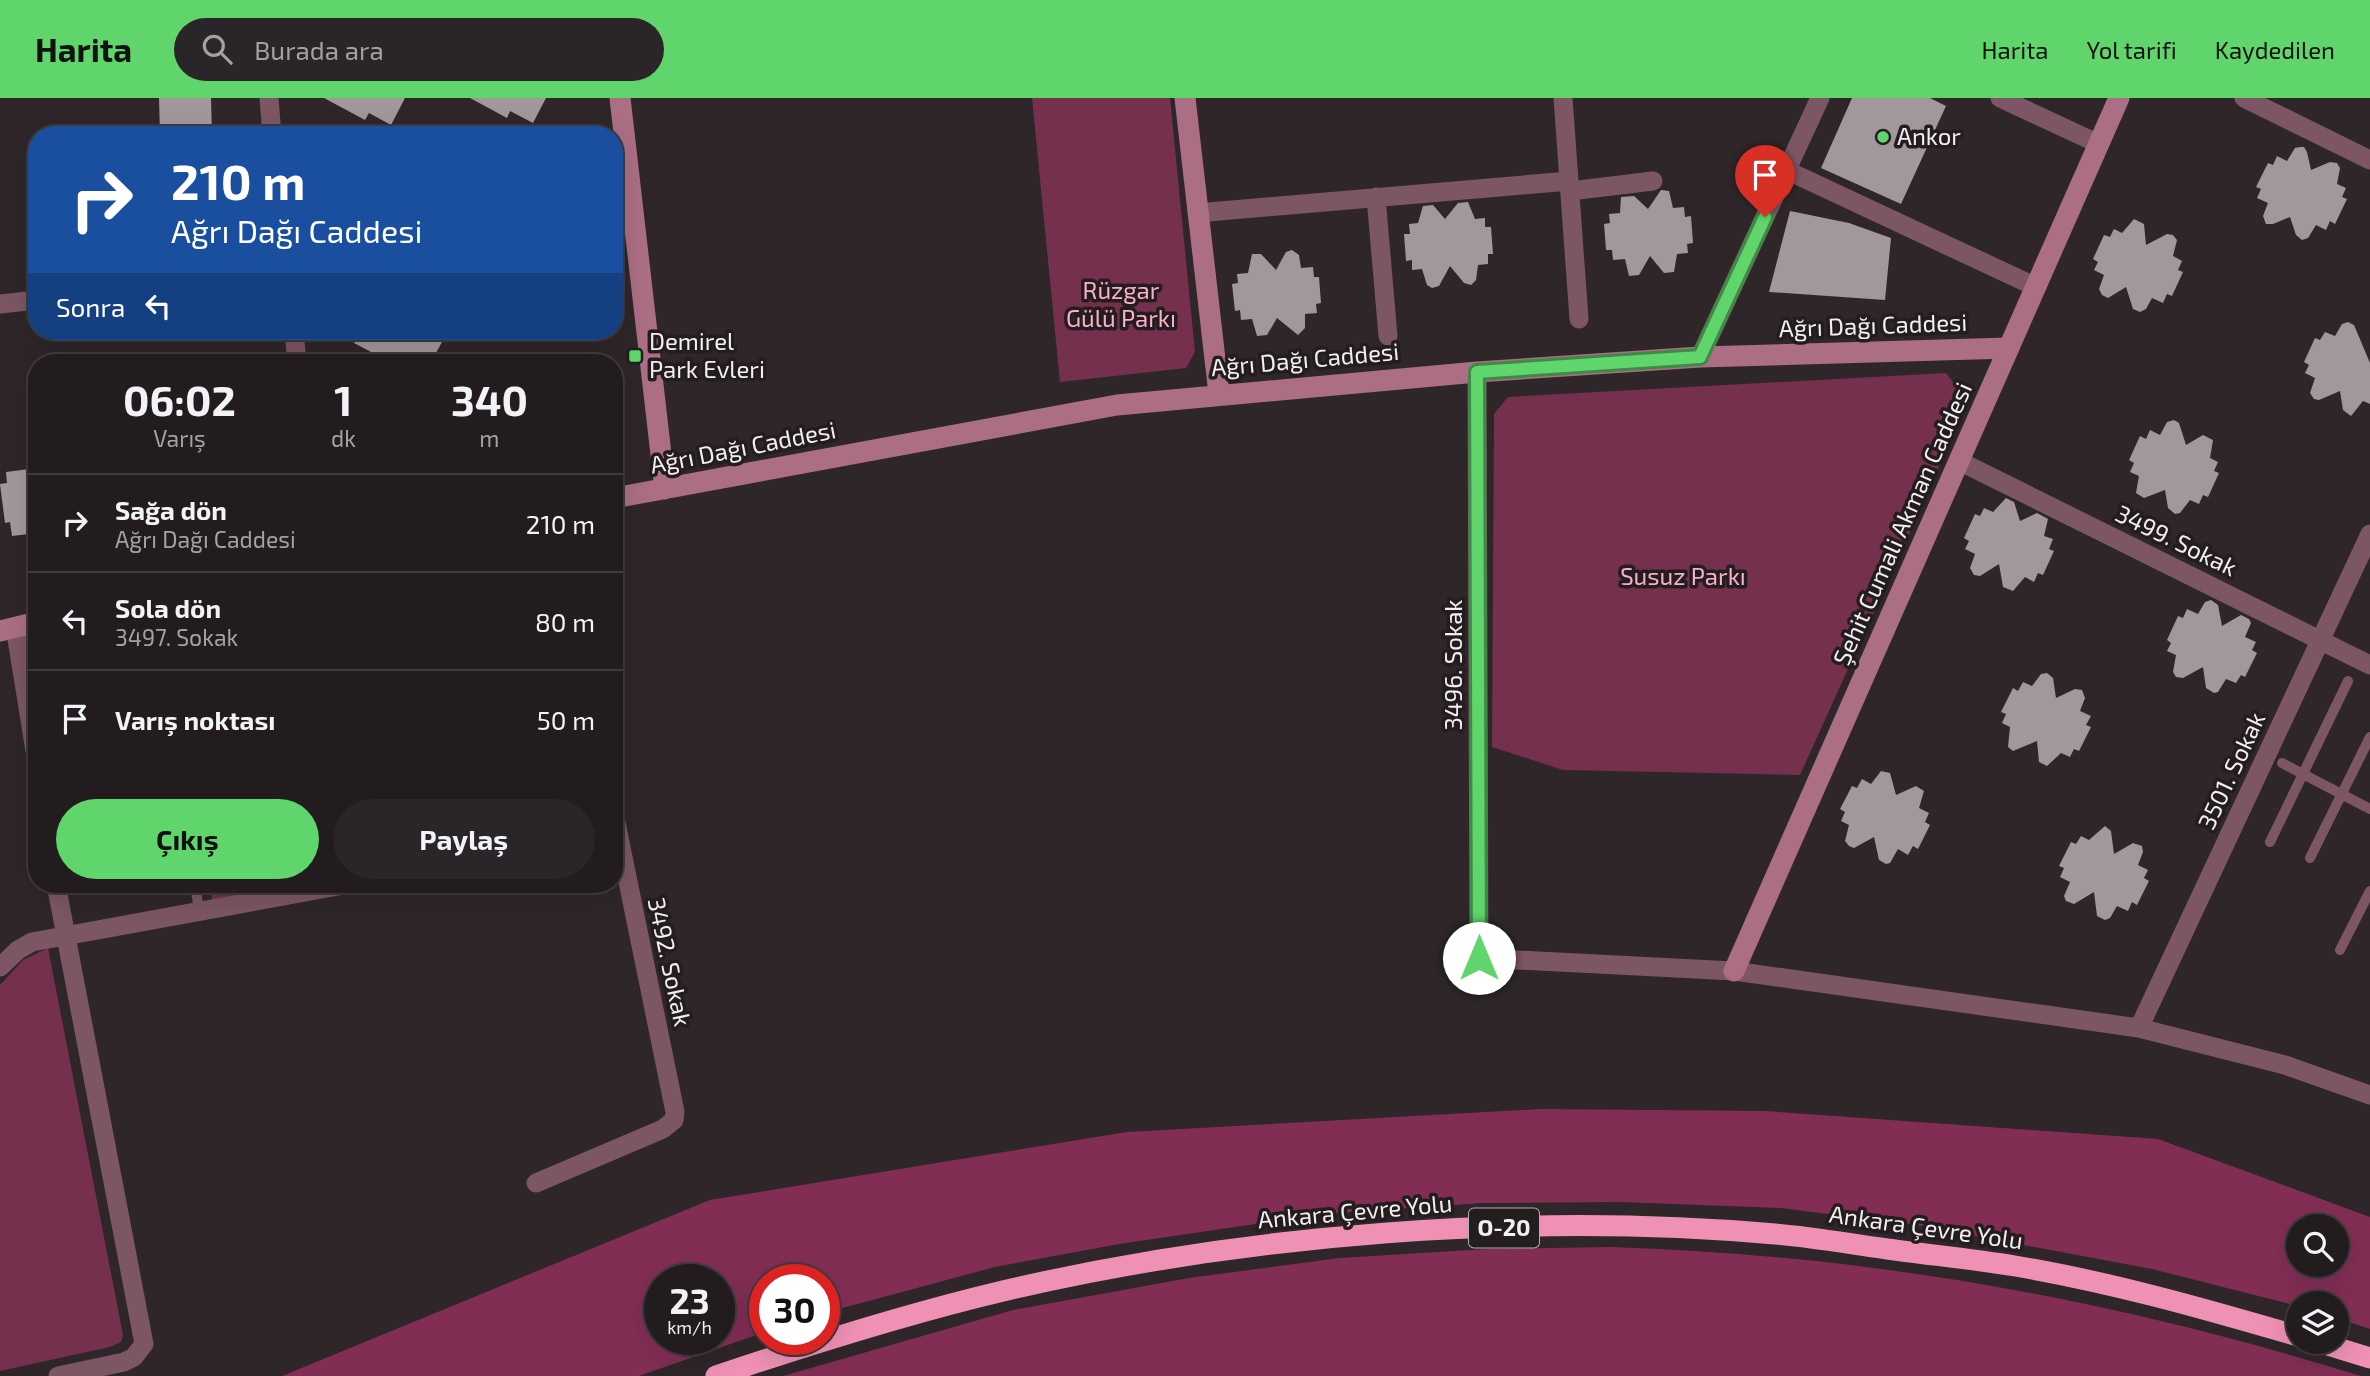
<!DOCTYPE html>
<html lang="tr">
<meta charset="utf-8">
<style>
body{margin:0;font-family:"Exo 2",sans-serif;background:#2a2528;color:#f1f3f6;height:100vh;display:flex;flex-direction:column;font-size:26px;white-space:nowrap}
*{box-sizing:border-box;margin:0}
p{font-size:23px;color:#a2a1a4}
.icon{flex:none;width:38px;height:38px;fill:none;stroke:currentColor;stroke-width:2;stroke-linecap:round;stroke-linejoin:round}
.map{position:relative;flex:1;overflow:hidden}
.panel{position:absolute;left:28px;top:256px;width:595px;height:539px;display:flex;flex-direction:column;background:#221c1f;border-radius:28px;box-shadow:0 7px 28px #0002,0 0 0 2px #3f3a3d}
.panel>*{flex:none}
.guide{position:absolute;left:28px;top:28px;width:595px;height:214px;border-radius:28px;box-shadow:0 7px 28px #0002,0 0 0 2px #3f3a3d;background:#1a4fa0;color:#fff;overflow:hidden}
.tools{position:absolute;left:2286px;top:1116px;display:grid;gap:14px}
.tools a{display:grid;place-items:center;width:63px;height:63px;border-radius:50%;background:#221c1f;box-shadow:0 7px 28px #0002,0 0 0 2px #3f3a3d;font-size:35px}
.speed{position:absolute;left:644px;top:1166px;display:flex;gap:14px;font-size:35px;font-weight:700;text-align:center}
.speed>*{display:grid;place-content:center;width:91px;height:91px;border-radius:50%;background:#221c1f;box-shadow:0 7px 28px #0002,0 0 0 2px #3f3a3d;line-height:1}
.speed small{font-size:18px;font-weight:400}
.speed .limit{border:10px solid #d22;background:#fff;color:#111}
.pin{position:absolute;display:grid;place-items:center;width:60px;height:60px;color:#fff;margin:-72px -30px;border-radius:50% 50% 50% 0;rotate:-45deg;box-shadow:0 0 7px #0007}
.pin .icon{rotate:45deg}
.me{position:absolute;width:77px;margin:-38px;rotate:0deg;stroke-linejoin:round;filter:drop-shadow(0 0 5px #0008)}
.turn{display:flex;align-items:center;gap:24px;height:147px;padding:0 28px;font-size:32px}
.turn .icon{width:91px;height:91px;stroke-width:2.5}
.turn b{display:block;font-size:49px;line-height:60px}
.then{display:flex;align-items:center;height:66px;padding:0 28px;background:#0003;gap:14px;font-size:26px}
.eta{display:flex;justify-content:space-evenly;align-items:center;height:119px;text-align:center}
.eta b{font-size:42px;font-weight:700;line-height:49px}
.primary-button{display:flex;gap:14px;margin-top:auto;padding:14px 28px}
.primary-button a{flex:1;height:80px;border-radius:42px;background:#5fd56b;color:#111;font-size:28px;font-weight:700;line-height:80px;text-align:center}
.primary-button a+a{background:#2a2528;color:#f1f3f6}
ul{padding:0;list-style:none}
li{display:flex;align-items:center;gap:21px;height:98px;padding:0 28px;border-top:2px solid #3f3a3d}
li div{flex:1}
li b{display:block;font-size:26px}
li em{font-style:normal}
header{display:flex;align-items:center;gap:42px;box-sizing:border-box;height:98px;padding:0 35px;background:#5fd56b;color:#111}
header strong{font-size:33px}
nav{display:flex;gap:38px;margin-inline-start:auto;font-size:24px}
.search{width:490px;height:63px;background:#2a2528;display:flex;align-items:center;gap:18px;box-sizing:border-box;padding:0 24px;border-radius:38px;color:#a2a1a4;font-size:26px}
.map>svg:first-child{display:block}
.green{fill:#75304e}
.forest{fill:#822e54;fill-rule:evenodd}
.building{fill:#a2989c}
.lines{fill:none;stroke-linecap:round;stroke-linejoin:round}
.lane{stroke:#7c5664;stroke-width:10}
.street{stroke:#7c5664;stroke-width:19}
.secondary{stroke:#ab6e85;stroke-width:21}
.highway{stroke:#ef91b5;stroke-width:21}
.route-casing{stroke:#3e8a46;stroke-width:18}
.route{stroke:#5fd56b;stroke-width:12}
.poi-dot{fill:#5fd56b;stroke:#241d1f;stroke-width:2.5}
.labels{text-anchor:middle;stroke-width:7;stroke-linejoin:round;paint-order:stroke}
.shield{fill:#241d1f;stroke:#b5afb1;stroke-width:2}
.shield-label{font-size:23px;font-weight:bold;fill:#f3eef0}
.poi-label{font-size:24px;fill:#f3eef0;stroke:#241d1f;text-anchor:start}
.park-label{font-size:24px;fill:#f8afca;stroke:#241d1f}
.street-label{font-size:24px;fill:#f3eef0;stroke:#241d1f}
</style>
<header>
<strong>Harita</strong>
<div class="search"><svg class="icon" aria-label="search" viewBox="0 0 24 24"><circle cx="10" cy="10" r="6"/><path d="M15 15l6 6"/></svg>Burada ara</div>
<nav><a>Harita</a><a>Yol tarifi</a><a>Kaydedilen</a></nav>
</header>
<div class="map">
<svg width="2370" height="1278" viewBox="0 0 2370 1278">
<rect width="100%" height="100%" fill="#2e2629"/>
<path class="green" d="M1032 0H1170L1195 254 1186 270 1060 284Z
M1946 275 1964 298 1935 379 1800 677 1563 672 1492 649 1494 316 1508 299Z
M210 786H299L212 802Z
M48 850 123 1237 121 1244 110 1249 0 1273V887L23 862Z"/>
<path class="forest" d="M1540 1011 1765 1013 2158 1041 2370 1119V1231L2336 1220V1206H2298V1208L2152 1171 1917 1127 1781 1110 1621 1104 1482 1105 1322 1116 1119 1146 995 1169 824 1215V1181H765V1234L639 1278H282L710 1102 1127 1034ZM2298 1129H2336V1167H2298ZM660 1181H719V1241H660Z
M1610 1149C1870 1157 2113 1201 2361 1278H783L1013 1212 1189 1180 1340 1160 1488 1151Z"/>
<path class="building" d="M159 0H211L212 37H160Z
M324 0H405L391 27 369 15 365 22Z
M470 0H546L533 25 510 13 507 20Z
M1852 0H1930L1946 8 1901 106 1821 70Z
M2300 49H2304L2307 54 2311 72 2330 64 2337 65 2340 70 2337 86 2346 90 2342 99 2347 101 2335 126 2330 123 2326 132 2316 127 2308 140 2302 142 2296 137 2290 119 2273 126H2266L2263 118 2268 105 2257 100 2261 91 2256 89 2268 65 2273 67 2277 58 2287 63 2295 50Z
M1661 92 1669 93 1673 110 1684 109 1685 119 1691 118 1693 145 1687 146 1688 155 1677 156 1674 174 1664 175 1650 158 1639 177 1629 178 1625 161 1613 162 1612 152H1606L1604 126 1610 125 1609 116 1620 115 1621 99 1634 98 1648 111Z
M1468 104 1475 121 1485 120V129H1491L1493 156H1488V166L1478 167 1476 182 1471 187 1464 185 1450 168 1439 188 1432 190 1427 187 1422 171 1412 172V162L1406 163 1404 136H1410L1409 126 1418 125 1423 108 1433 107 1445 121 1458 105Z
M1790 113 1849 125 1891 140 1885 202 1769 194Z
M2134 121 2144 126 2146 147 2167 136 2173 137 2177 142 2173 158 2182 163 2178 172 2183 174 2172 198 2167 196 2163 205 2152 200 2146 211 2140 214 2133 211 2126 189 2108 200 2102 197 2099 191 2104 177 2094 172 2098 164 2093 161 2104 137 2110 139 2114 131 2122 135Z
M1292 152 1299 157 1301 170 1313 169 1314 179H1319L1321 205 1316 206 1317 215 1305 216V230L1298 237 1277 220 1267 237 1257 238 1252 221 1241 222 1240 212 1235 213 1232 186 1238 185 1237 176 1248 175 1252 156H1261L1276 172 1286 154Z
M2348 224 2354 227 2370 265V306L2363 303 2351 318 2343 312 2340 293 2319 302 2314 301 2310 295 2315 280 2305 275 2309 267 2304 264 2315 240 2320 242 2325 234 2335 238 2342 226Z
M360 233H448L431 264H390L354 245Z
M2174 322 2179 325 2186 347 2203 337 2213 342 2210 360 2218 364 2214 373 2219 375 2208 399 2203 397 2199 406 2190 402 2180 415 2175 416 2168 410 2165 392 2144 400 2136 395 2139 378 2130 374 2134 365 2129 362 2140 338 2146 341 2150 332 2160 337 2167 324Z
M37 370V435L12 438 10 424 5 425 0 386 7 385 6 374Z
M2006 400 2014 404 2020 423 2037 415 2048 421 2044 438 2053 441 2049 451 2054 453 2043 477 2038 475 2034 484 2025 479 2013 493 2003 489 1999 466 1980 478 1974 477 1970 470 1975 456 1965 451 1969 443 1964 440 1975 416 1980 418 1984 410 1993 414Z
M2211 502 2218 507 2222 528 2241 517 2249 521 2251 525 2245 539 2256 544 2252 552 2257 555 2245 579 2241 577 2236 585 2226 581 2218 594 2214 595 2206 590 2203 569 2183 580 2176 579 2173 574 2176 557 2167 553 2171 545 2167 542 2178 518 2183 520 2187 511 2198 516 2205 504Z
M2047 575 2053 580 2056 600 2075 591 2082 592 2085 600 2080 613 2091 618 2086 627 2091 629 2079 653 2074 651 2070 659 2061 655 2047 668 2039 664 2037 643 2013 653 2008 649 2010 629 2002 625 2006 616 2001 614 2013 590 2018 593 2023 584 2032 588 2041 576Z
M1881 673 1890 675 1896 697 1916 688 1924 693 1919 710 1929 715 1925 724 1930 727 1918 751 1913 748 1908 757 1898 751 1890 765 1886 766 1879 762 1874 739 1854 750 1849 748 1845 743 1849 727 1841 723 1845 714 1840 711 1852 688 1857 690 1862 681 1871 686Z
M2105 728 2111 733 2114 756 2133 745 2142 748 2143 754 2138 767 2148 772 2144 780 2149 783 2137 807 2132 804 2128 813 2117 808 2110 820 2105 822 2097 818 2094 794 2074 806 2066 803 2064 798 2070 784 2060 779 2064 770 2059 768 2071 744 2076 746 2081 738 2089 742Z"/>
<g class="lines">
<path class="lane" d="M2282 665 2370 711
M2270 744 2348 583
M2310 760 2370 639
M195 786 199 813
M2340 852 2370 793"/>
<path class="street" d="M269 0 272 37
M1563 0 1579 221
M2000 0 2099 46
M2244 0 2370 62
M1786 72 2036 189
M1570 93 1653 83
M1376 99 1388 238
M1197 115 1569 83
M0 206 37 202
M294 233 297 264
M1700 259 1820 0
M1477 274 1479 860 1734 873 2139 930 2285 967 2370 997
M1959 363 2370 567
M15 529 37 665
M56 786 144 1246 134 1259 124 1264 58 1278
M0 869 18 852 32 844 349 786
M2139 930 2370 436
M536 1085 663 1031 674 1022 675 1014 614 715"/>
<path class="secondary" d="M620 0 665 391
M1185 0 1219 296
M614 400 1117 307 1477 274 1700 259 2009 250
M0 533 37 524
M1734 873 2119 0"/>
<path class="highway" d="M2318 1244 2370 1260
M716 1278C811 1246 906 1216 1003 1193 1245 1136 1528 1114 1775 1136 1812 1139 1850 1146 1887 1151 1930 1157 1973 1161 2015 1168 2111 1184 2205 1211 2298 1238"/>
</g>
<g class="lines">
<defs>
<path id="route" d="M1479 860 1477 274 1700 259 1765 119"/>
</defs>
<use href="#route" class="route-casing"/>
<use href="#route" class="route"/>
</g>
<g class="poi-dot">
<circle cx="1883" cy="39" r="7"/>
<rect x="628" y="251" width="14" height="14" rx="3.5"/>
</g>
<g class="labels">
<rect class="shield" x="1469" y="1110.5" width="70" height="39" rx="5"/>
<g class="shield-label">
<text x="1504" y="1138">O-20</text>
</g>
<g class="poi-label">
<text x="1897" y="47">Ankor</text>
<text x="649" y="252">Demirel<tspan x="649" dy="28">Park Evleri</tspan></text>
</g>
<g class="park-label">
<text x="1121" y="201">Rüzgar<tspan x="1121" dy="28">Gülü Parkı</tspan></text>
<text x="1683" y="487">Susuz Parkı</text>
</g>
<g class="street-label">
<text transform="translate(1873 228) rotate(-2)" y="8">Ağrı Dağı Caddesi</text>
<text transform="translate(1305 262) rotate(-5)" y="8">Ağrı Dağı Caddesi</text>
<text transform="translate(743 350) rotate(-11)" y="8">Ağrı Dağı Caddesi</text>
<text transform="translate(1903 426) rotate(-66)" y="8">Şehit Cumali Akman Caddesi</text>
<text transform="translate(2176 443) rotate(26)" y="8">3499. Sokak</text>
<text transform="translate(1454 567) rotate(-90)" y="8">3496. Sokak</text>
<text transform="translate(2232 673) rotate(-65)" y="8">3501. Sokak</text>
<text transform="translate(669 864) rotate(78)" y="8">3492. Sokak</text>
<text transform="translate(1355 1114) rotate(-5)" y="8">Ankara Çevre Yolu</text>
<text transform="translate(1926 1130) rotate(8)" y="8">Ankara Çevre Yolu</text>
</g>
</g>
</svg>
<div class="tools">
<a><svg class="icon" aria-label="search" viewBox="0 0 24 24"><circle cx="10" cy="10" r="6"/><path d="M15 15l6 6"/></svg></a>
<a><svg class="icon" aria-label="layers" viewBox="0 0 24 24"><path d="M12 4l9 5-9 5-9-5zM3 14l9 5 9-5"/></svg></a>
</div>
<div class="speed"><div>23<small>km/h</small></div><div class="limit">30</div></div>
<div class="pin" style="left:1765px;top:119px;background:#d93025"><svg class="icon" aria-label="arrive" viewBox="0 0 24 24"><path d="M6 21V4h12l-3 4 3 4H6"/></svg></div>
<svg class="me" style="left:1479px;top:860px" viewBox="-20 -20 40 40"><circle r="19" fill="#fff"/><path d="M0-13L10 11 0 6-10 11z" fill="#5fd56b"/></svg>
<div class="guide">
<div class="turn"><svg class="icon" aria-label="right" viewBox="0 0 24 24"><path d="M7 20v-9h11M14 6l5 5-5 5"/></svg><div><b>210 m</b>Ağrı Dağı Caddesi</div></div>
<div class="then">Sonra<svg class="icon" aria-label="left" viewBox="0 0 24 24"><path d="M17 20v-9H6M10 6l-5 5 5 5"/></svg></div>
</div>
<section class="panel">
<div class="eta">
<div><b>06:02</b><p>Varış</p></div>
<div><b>1</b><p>dk</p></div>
<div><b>340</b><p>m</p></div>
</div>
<ul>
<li><svg class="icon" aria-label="right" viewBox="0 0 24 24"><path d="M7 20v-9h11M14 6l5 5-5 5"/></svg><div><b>Sağa dön</b><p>Ağrı Dağı Caddesi</p></div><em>210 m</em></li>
<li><svg class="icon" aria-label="left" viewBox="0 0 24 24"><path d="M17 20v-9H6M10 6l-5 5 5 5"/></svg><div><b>Sola dön</b><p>3497. Sokak</p></div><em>80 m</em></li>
<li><svg class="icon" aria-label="arrive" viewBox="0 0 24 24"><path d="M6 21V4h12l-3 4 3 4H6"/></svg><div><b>Varış noktası</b></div><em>50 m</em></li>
</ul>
<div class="primary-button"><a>Çıkış</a><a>Paylaş</a></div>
</section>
</div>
